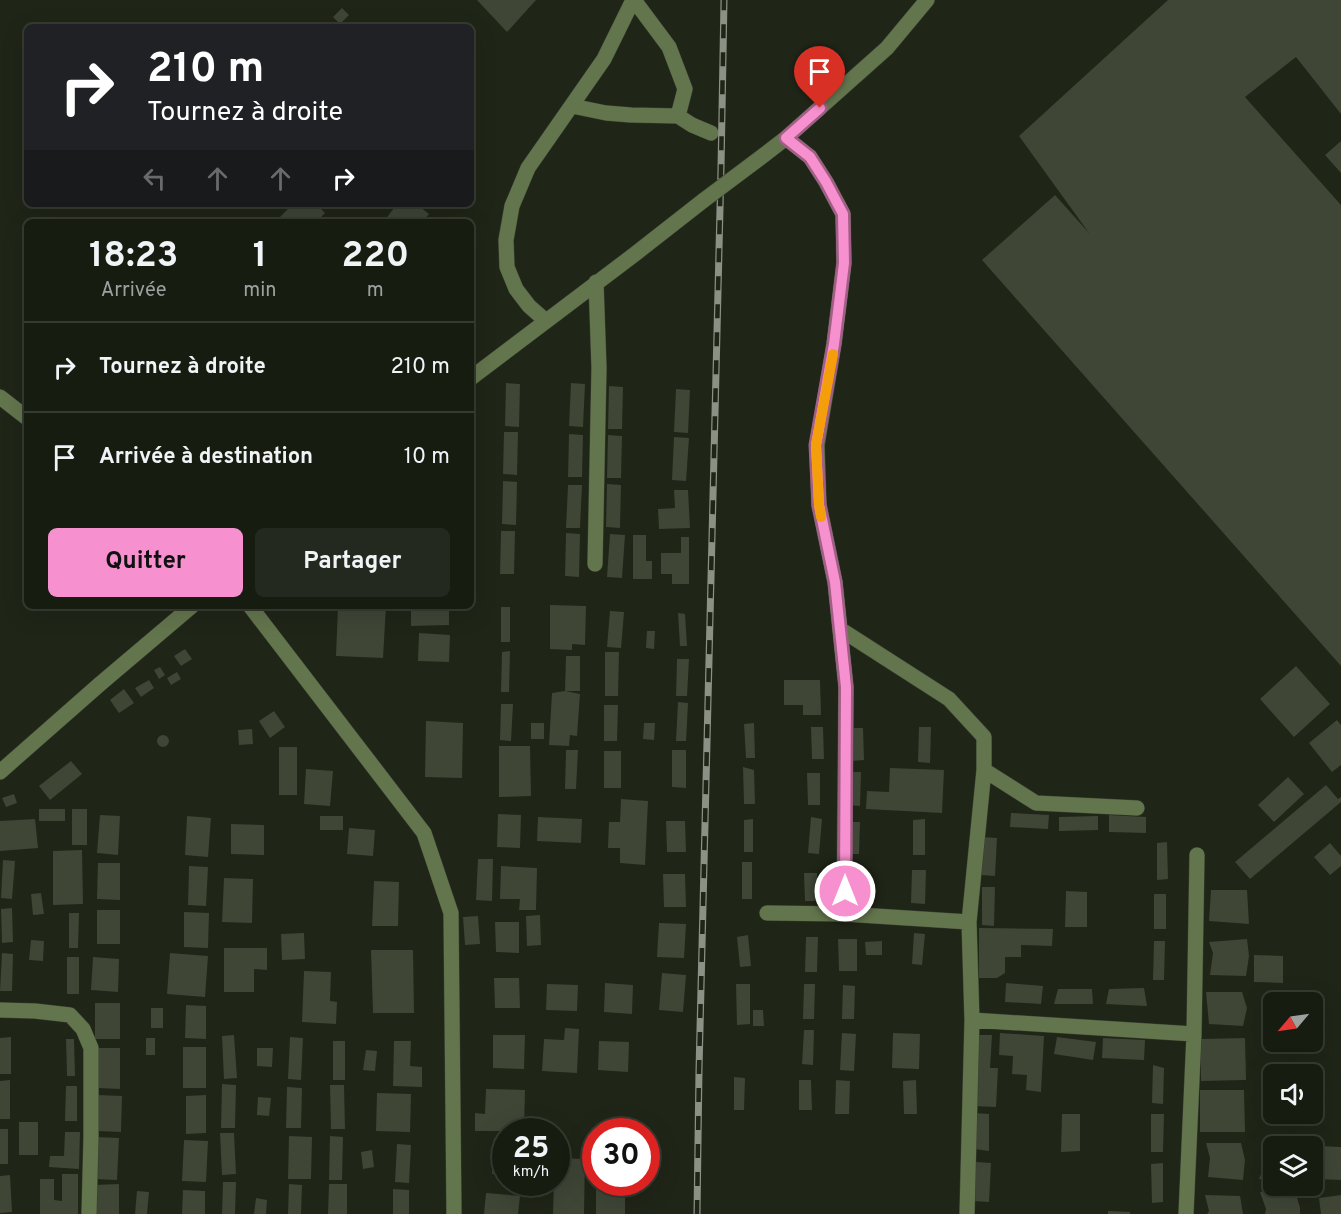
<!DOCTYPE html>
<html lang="fr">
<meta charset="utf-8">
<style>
body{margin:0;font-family:Overpass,sans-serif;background:#24291f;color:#f1f3f6;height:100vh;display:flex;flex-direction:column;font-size:22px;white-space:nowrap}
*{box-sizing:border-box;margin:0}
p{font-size:20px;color:#9ea19f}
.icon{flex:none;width:33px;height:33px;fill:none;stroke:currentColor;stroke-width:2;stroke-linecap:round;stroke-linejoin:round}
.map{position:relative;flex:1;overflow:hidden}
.panel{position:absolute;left:24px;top:219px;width:450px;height:390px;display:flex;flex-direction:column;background:#171c11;border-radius:9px;box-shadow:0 6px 24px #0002,0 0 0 2px #363a31}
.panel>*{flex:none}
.guide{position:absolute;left:24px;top:24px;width:450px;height:183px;border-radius:9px;box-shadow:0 6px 24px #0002,0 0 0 2px #363a31;background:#202124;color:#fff;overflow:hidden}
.needle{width:39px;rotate:241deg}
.tools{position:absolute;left:1263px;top:992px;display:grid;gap:12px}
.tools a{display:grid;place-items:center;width:60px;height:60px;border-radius:9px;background:#171c11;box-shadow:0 6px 24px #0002,0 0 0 2px #363a31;font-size:30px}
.speed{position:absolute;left:492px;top:1118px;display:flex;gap:12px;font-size:30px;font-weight:700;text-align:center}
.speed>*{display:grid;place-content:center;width:78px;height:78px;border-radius:50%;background:#171c11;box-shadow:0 6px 24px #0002,0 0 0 2px #363a31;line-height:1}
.speed small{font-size:15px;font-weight:400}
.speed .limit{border:9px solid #d22;background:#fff;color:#111}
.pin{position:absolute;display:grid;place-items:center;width:51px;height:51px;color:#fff;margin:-62px -26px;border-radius:50% 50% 50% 0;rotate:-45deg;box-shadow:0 0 6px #0007}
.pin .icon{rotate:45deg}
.me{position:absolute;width:66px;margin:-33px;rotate:0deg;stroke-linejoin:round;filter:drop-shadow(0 0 4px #0008)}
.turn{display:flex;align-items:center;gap:21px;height:126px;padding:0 24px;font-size:27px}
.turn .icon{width:78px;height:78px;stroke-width:2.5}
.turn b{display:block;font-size:42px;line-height:51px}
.lanes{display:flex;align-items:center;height:57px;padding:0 24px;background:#0003;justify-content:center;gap:30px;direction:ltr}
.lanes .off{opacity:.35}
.eta{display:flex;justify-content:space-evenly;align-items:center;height:102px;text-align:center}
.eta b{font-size:36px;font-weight:700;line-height:42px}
.cta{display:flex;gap:12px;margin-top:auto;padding:12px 24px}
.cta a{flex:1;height:69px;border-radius:9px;background:#f790ce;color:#111;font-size:24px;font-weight:700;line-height:69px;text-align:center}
.cta a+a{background:#24291f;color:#f1f3f6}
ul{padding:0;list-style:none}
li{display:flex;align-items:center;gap:18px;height:90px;padding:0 24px;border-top:2px solid #363a31}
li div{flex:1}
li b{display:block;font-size:22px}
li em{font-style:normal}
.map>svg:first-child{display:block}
.building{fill:#3f4636}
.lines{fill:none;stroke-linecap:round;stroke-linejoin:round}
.minor-casing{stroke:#3a4032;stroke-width:16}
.minor{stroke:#63754d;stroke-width:15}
.rail-casing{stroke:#8c9185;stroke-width:7}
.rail{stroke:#1f2517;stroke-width:4.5;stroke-dasharray:14;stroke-linecap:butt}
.minor-bridge-casing{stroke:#3a4032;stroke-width:16;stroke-linecap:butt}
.minor-bridge{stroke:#63754d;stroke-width:15}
.route-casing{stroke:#a15e86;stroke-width:15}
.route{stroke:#f790ce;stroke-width:10}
.slow{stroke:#f59e0b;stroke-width:10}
</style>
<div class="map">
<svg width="1341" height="1214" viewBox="0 0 1341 1214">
<rect width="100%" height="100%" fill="#1f2517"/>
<path class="building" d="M477 0H536L507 32Z
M1168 0H1341V114L1296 57 1245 97 1341 205V666L982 260 1055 195 1089 233 1019 136Z
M342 8 349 15 340 24 333 17Z
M1341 141V173L1325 155Z
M293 204H316L325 213 316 222H275Z
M397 204H423L420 207 429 214 425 219 428 222H388L385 220Z
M506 383 520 384 519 427 505 426Z
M571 383 585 384 583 427 569 426Z
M609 386 623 387 622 429H608Z
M676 389 690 390 688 433 674 432Z
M504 432H518L517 475 503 474Z
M569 434 583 435 582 477H568Z
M608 435 622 436 621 478H607Z
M674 437 689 438 686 481 672 480Z
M503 481 517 482 516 525 502 524Z
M607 484 621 485 620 528 606 527Z
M568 485H582L580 528H566Z
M674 490H688L690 528 659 529 658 509 675 508Z
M501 531H515L514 574H500Z
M566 533 580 534 579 577 565 576Z
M610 534 625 535 622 578 607 577Z
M633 535H646V561H652V579H633Z
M681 537H689V584H672V574H661V553H681Z
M550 605 586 606 585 645 572 644V650L550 649Z
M338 606H386L383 658 336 656Z
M411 606H449V625L411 626Z
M501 607H510V642H501Z
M610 611 624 612 621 648 607 647Z
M678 613 685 614 687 646H680Z
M647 631H655L654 649 646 648Z
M419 633 450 635 449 662 418 661Z
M185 649 192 659 181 666 174 656Z
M510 651 509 692H501L502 652Z
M605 652H619L618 696H605Z
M566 656H580V691H565Z
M677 659H689L687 696H676Z
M1296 666 1330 704 1294 737 1260 699Z
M160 667 165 675 159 679 154 670Z
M177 672 181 679 171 685 167 678Z
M149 680 154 688 141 697 135 688Z
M784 680H820L821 715H803V705H784Z
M124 689 134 703 119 713 110 700Z
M565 691 580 694 577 736 570 735 569 746 549 745 552 693Z
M678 702 688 703 686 741H676Z
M501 704H513L511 741 500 740Z
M604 705H618L617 741H604Z
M274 711 285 727 270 738 259 721Z
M1337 720 1341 725V765L1332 772 1309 743Z
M426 721 463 723 462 778 425 777Z
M531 723H544V739H531Z
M644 723H655L654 740 643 739Z
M754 723 755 758H746L744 724Z
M811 727H823L824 759H812Z
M919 727H931L930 763 918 762Z
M850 728H863L864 760 851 761Z
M252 729 253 744 239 745 238 730Z
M157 741a6 6 0 1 1 12 0a6 6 0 1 1-12 0Z
M499 746H530L531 796 499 797Z
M279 747H297V795H279Z
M566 750H578L576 789H565Z
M672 750H686V788L672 787Z
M604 751H621V788H604Z
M71 761 82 774 50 800 39 786Z
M743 767 754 770 755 804H744Z
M890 768 944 770 942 813 866 809 867 791 889 792Z
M306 769 333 771 330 806 304 804Z
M850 772H861L860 806 849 805Z
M807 773H820V805H808Z
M1288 777 1304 794 1274 822 1258 805Z
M1326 785 1338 799 1341 797V802L1250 879 1235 862Z
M14 794 17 803 6 807 2 798Z
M621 799 648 801 645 865 620 863V848H608L609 822H620Z
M39 809H65V821H39Z
M72 809H87V845H72Z
M1011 813 1049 815 1048 829 1010 827Z
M498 814 521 815 520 848 497 847Z
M100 815 120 816 118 855 97 853Z
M1109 815 1146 817V833L1109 832Z
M187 816 211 818 208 857 185 855Z
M320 816H343V830H320Z
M1098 816V830L1059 831V817Z
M538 817 582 819 581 843 537 841Z
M811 817 822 819 819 854 808 853Z
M35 819 38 848 0 851V821Z
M753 819V852H744V820Z
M925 819V855H913V820Z
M666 821H685L686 852H667Z
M849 822H860L859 854H848Z
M231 824 264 825V855L231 854Z
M349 828 375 830 373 856 347 854Z
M983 837 997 838 995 876 981 875Z
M1167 842 1168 879 1157 880V843Z
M1330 843 1341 856V866L1330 875 1314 857Z
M82 850 83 904 53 905V851Z
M478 859H493L492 901 476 900Z
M3 860 15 861 12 899 1 898Z
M742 862H752V899H742Z
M98 863H120V900L97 899Z
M189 866 208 867 206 906 188 905Z
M501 866 537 868 536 910H519L520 899H500Z
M847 870H858V902H847Z
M912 870H926L925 904 911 903Z
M804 873H817V901H805Z
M663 874H685L686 907H664Z
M224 878 253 879 252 923 222 922Z
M374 881 399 882 398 926H372Z
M982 887H995L994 926 982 925Z
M1211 890H1247L1249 924 1209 921Z
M1066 891 1087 892V927H1065Z
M41 893 44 914 33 915 31 894Z
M1154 894H1166V929H1154Z
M12 908 13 942 2 943 1 909Z
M97 910H120V944H97Z
M184 912 209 913 208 948 184 947Z
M69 913H79L78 948H69Z
M540 915 541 945 527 946 526 916Z
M478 916 480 944 465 945 463 917Z
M495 922H519V953L496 952Z
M659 923 686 924 684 958 657 957Z
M979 928 1053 929 1052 946 1021 945V957H1005V973L997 978H979Z
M304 933 305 959 282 960 281 934Z
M914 933 925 934 922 965 912 964Z
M748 935 751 966 740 967 737 937Z
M806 937H818L817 972H805Z
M838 939H857V971H839Z
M1247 939 1249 956 1246 976 1210 975 1213 953 1209 942Z
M31 940 44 941 43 961 29 960Z
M882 941V955H866L865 942Z
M1154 941H1165L1164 980H1153Z
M224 948H267V970L254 969V992H224Z
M371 950H413L414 1013H373Z
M2 953 13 954 12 991H0Z
M170 953 208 956 205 997 167 994Z
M1254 955 1283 956V983L1254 982Z
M67 957H79V994H67Z
M93 957 119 959 118 992 91 990Z
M304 971 331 972 330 1001 337 1002 336 1024 302 1022Z
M662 973 686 975 683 1012 659 1010Z
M494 978H519L520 1008H495Z
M605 983 633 985 632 1014 604 1012Z
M1006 983 1043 986 1041 1004 1005 1002Z
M547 984 578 985 577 1011 546 1010Z
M736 984H750V1024L737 1025Z
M804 984H815L814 1019H803Z
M843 985 855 986 854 1019H842Z
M1144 988 1147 1006 1106 1004 1109 989Z
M1058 989H1092L1093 1004H1054Z
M1206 992H1242L1247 1008 1243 1026 1209 1024Z
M95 1003H120V1039H95Z
M186 1005 206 1006V1039L185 1038Z
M151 1008H163V1028H151Z
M753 1010H763L764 1026H753Z
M565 1028 579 1029 577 1073 542 1071 544 1039 564 1040Z
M804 1030H814L813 1065 802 1064Z
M842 1033 856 1034 854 1071 840 1070Z
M893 1033 920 1034 919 1069 892 1068Z
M1000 1033 1044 1036 1041 1092 1026 1090 1027 1075 1012 1074 1013 1056 999 1055Z
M234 1035 237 1078 224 1079 222 1036Z
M493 1035H525L524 1069 493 1068Z
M977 1035H992L990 1068H998L996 1107 973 1106Z
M11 1037V1074H0V1038Z
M290 1037 303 1038 301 1080 288 1079Z
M1057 1037 1096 1042 1093 1060 1054 1054Z
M146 1038H155V1055H146Z
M1103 1038 1145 1040 1144 1060 1102 1058Z
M1245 1038 1246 1080 1201 1081V1039Z
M66 1039H74L75 1076H67Z
M333 1041H345V1080H333Z
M394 1041H411L410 1066 422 1067V1087L393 1086Z
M599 1041 629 1042 628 1072 598 1070Z
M183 1047H206V1088H183Z
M97 1048H120V1089L97 1088Z
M257 1048H273L272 1067 257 1066Z
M366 1050 377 1051 375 1071 363 1070Z
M1153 1065 1164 1068 1163 1104 1152 1103Z
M734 1077 745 1078 744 1110H734Z
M10 1080V1119H0V1081Z
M799 1080H811L812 1110H799Z
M836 1080 850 1081 849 1114H835Z
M916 1080 917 1114H904L903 1081Z
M222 1084 236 1085 235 1128H221Z
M330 1085H344L345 1129H331Z
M66 1086H77V1121H65Z
M287 1087 302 1088 301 1128H286Z
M486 1089 525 1090 524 1131H475V1113L485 1114Z
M1200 1090H1244L1245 1132H1200Z
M377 1093 411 1094 410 1132 376 1131Z
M98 1095 122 1096 121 1132 97 1131Z
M206 1095V1133L186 1134V1096Z
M258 1097 271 1098 269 1116 257 1115Z
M974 1113 989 1114V1151L974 1149Z
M1062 1114H1080V1151L1061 1152Z
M1151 1114H1164L1163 1152H1151Z
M19 1122H38V1155H19Z
M0 1129H8V1164H0Z
M65 1132H80L79 1169 49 1167 50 1156H64Z
M220 1133H234L236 1174 222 1175Z
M289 1136 312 1137 311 1179H288Z
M330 1136 343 1137 342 1180H329Z
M96 1137 119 1138 117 1180 94 1179Z
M494 1138 506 1139V1175L492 1174Z
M184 1140 208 1141 206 1182 182 1181Z
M1206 1143H1241L1245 1160 1243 1180 1208 1177 1210 1158Z
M397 1144 411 1145 409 1183 395 1182Z
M1262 1144H1274V1179H1259L1266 1162Z
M1318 1146 1341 1147V1180L1317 1179 1323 1163Z
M372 1150 374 1167 363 1169 361 1152Z
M556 1158 585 1159 584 1214H553L554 1182H556Z
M976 1162 991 1163 989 1202 973 1201Z
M1163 1163V1202L1152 1203 1151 1164Z
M62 1174H78V1214H40V1179H54V1200L62 1201Z
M10 1175 12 1212 0 1213V1176Z
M223 1182H236L235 1214H222Z
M596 1182H625V1214H596Z
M119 1184V1214H94V1185Z
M289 1184 302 1185 301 1214H288Z
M329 1184H347V1214H328Z
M393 1189 409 1190V1214H393Z
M183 1190 205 1191V1214H182Z
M137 1191 149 1192 147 1214H135Z
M1260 1192 1296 1194 1300 1208V1214H1265L1266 1209Z
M486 1193 520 1196 518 1214H484Z
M1205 1195 1240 1196 1243 1214H1207L1209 1211Z
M1341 1195V1214H1321L1319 1198Z
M256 1198 267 1200 266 1214H254Z
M1108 1211 1130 1212V1214H1108Z"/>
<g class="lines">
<defs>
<path id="minor" d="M634 0 669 47 685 89 678 116
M572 106 606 113 631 115 678 116 692 125 711 133
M786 138 810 157 826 182 843 214 844 263 834 344 817 445 819 505 835 582 846 687 844 914
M764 155 786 138 887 48 927 0
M546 321 529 306 516 289 507 267 506 240 512 206 528 168 604 59 633 0
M471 378 635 254 704 200
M0 397 27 418
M595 564 599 368 596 282
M250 606 424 833 451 913 454 1214
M840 629 949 699 984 737V770L969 922 972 1020 967 1214
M984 770 1036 803 1137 808
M0 772 100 684 192 606
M767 913 844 914 969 922
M0 1010 35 1011 70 1015 83 1029 91 1048V1138L89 1214
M972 1020 1194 1034
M1186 1214 1194 1034 1197 855"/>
</defs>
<use href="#minor" class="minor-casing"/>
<use href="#minor" class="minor"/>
<defs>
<path id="rail" d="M697 1214 699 1070 721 168 724 0"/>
</defs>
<use href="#rail" class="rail-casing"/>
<use href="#rail" class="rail"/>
<defs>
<path id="minor-bridge" d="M704 200 764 155"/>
</defs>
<use href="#minor-bridge" class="minor-bridge-casing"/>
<use href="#minor-bridge" class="minor-bridge"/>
</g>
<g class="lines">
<defs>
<path id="route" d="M820 108 786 138 810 157 826 182 843 214 844 263 839 304 834 344 816 445 819 505 835 582 846 687 845 891"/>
</defs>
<use href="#route" class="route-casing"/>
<use href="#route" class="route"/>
<path class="slow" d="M821 517 819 505 816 445 833 354"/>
</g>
</svg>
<div class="tools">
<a><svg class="needle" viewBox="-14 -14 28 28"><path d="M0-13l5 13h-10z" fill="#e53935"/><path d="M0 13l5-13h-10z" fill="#9ea19f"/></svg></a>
<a><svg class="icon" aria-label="sound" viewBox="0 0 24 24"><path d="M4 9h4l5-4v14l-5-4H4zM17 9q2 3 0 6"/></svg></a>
<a><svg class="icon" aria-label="layers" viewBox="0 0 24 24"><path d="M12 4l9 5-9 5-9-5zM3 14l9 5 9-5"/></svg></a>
</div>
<div class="speed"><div>25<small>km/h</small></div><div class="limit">30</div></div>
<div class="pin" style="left:820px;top:108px;background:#d93025"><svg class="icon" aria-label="arrive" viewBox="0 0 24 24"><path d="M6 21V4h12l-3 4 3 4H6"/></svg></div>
<svg class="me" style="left:845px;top:891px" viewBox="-20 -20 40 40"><circle r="17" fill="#f790ce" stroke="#fff" stroke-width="3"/><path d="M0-11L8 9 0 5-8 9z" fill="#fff"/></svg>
<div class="guide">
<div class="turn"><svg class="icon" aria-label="right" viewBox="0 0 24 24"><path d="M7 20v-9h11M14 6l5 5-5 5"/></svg><div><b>210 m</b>Tournez à droite</div></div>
<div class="lanes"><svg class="icon off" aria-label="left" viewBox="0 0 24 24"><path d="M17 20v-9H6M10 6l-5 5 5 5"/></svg><svg class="icon off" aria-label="ahead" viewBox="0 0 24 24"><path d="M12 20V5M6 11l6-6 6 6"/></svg><svg class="icon off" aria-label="ahead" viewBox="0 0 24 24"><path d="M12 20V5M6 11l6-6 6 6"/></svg><svg class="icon" aria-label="right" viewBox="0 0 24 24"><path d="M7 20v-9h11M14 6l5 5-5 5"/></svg></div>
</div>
<section class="panel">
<div class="eta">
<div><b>18:23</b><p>Arrivée</p></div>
<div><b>1</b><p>min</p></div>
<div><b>220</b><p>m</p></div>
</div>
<ul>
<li><svg class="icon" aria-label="right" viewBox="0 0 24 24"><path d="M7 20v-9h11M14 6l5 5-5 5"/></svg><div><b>Tournez à droite</b></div><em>210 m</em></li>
<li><svg class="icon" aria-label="arrive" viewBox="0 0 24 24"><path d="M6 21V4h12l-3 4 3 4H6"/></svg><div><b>Arrivée à destination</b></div><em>10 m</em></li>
</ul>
<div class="cta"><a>Quitter</a><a>Partager</a></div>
</section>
</div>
